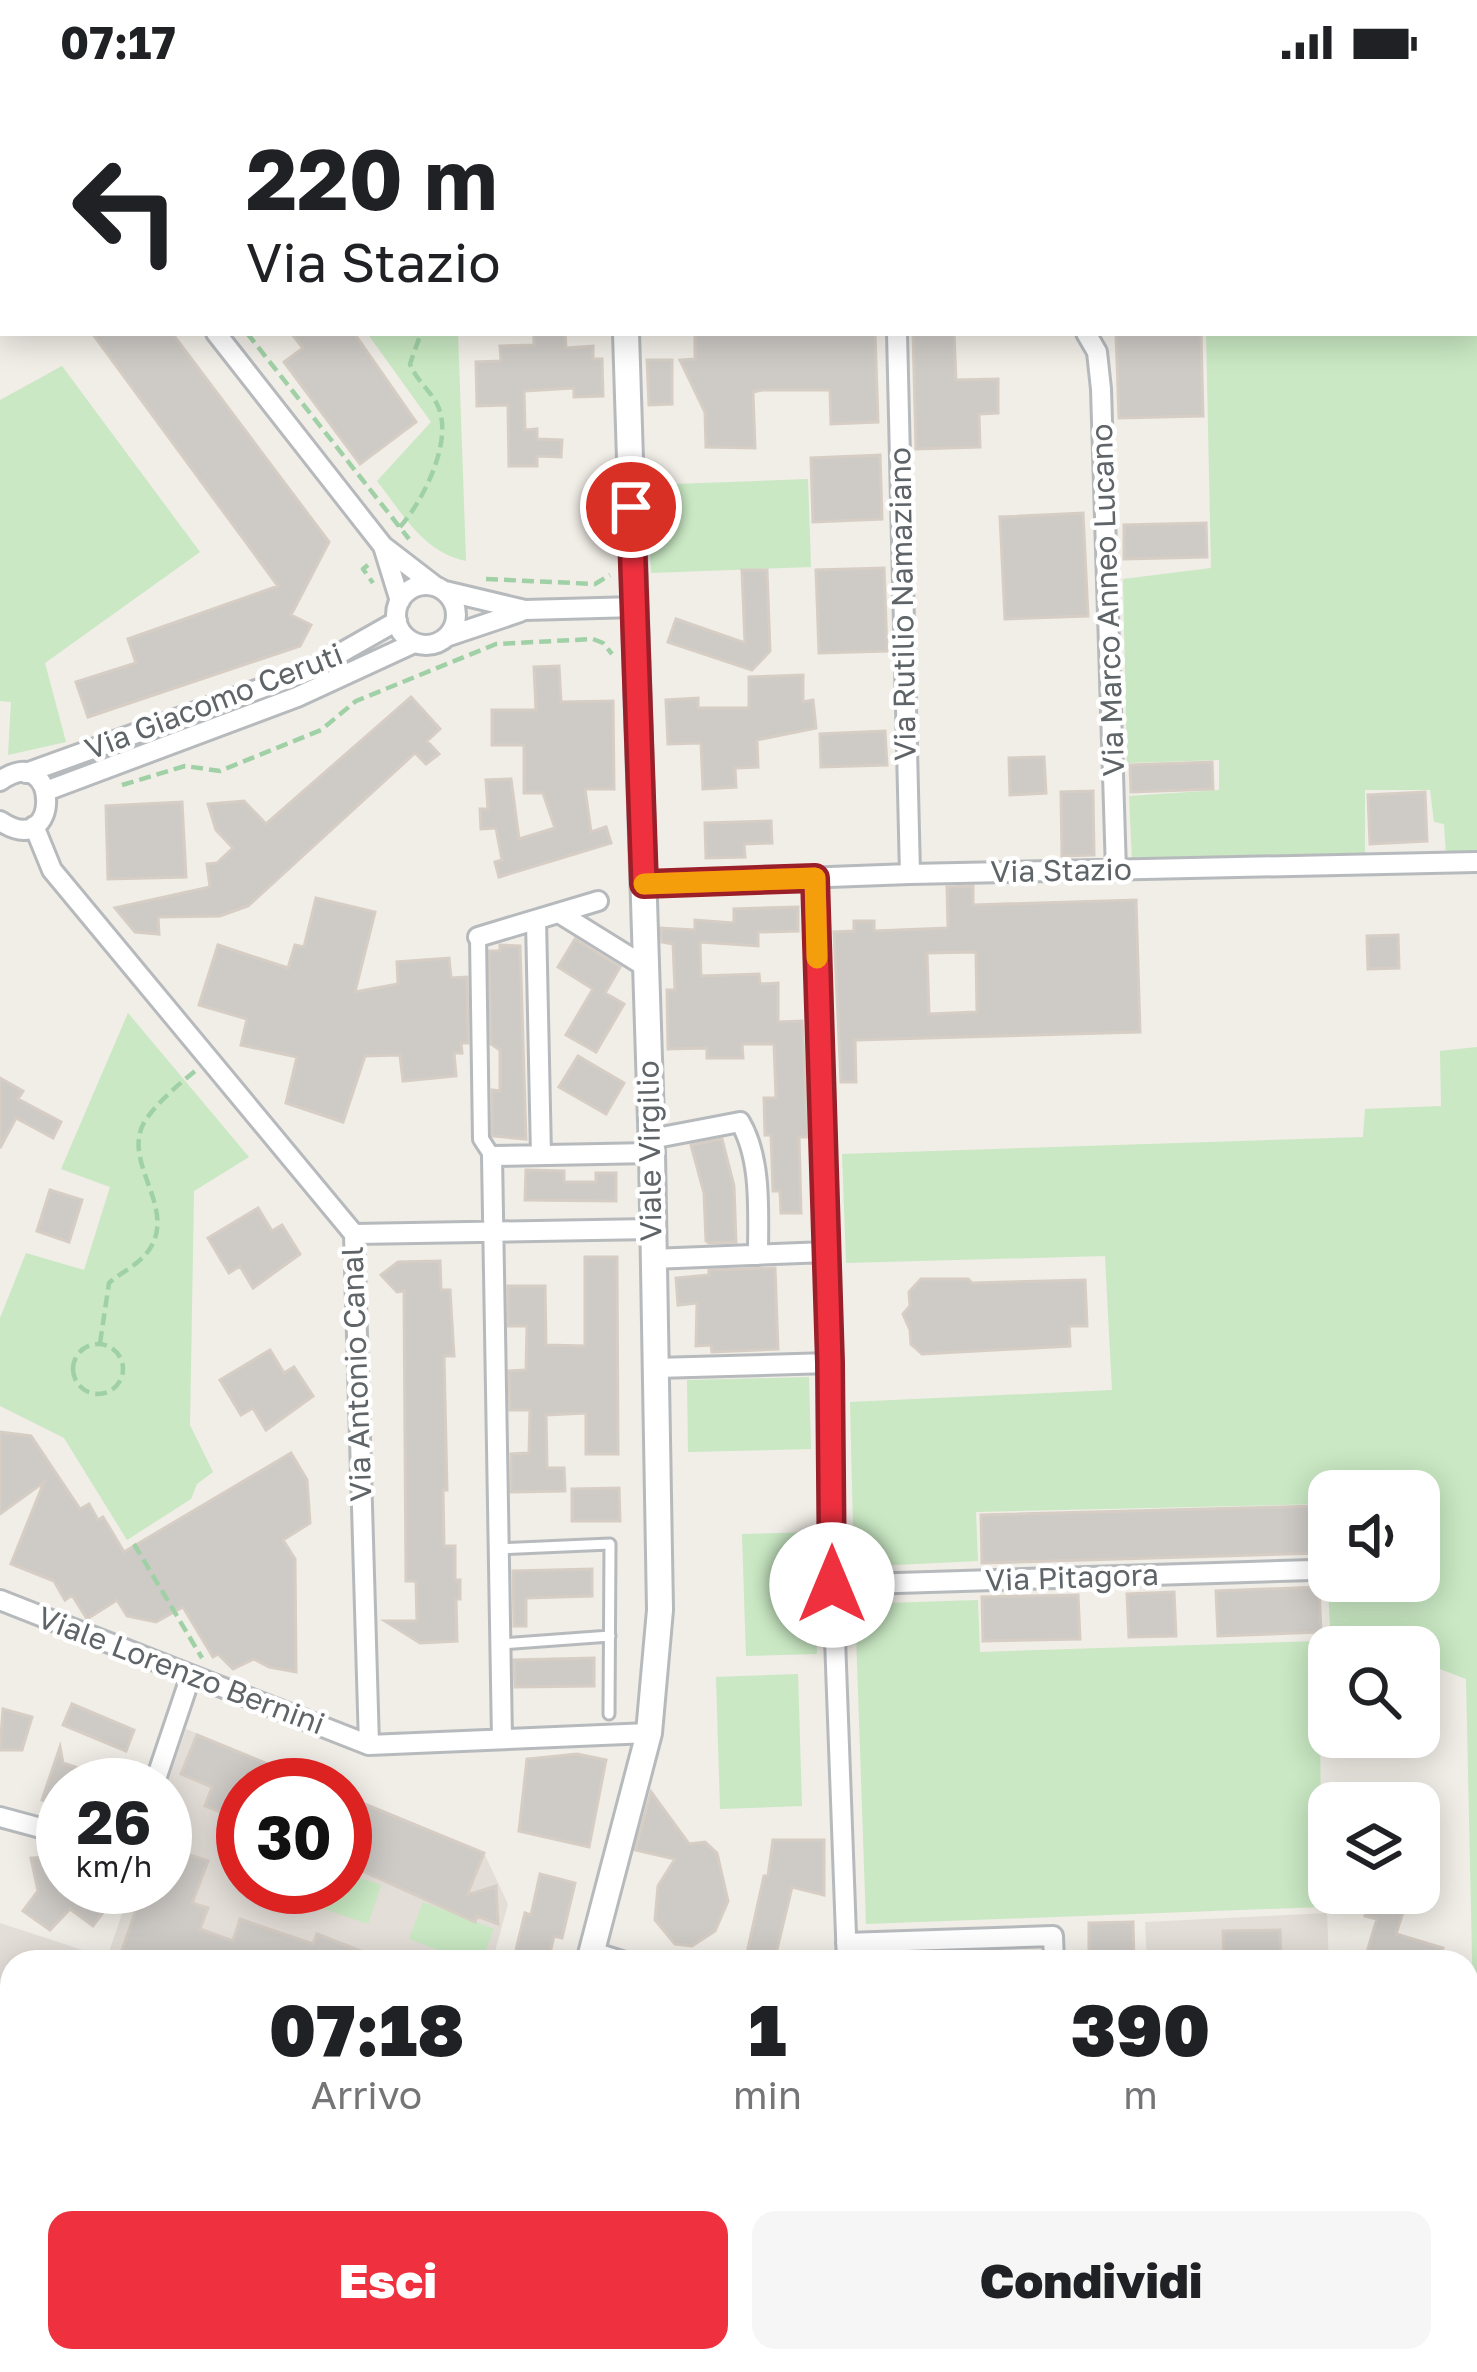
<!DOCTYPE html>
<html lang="it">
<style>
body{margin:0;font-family:"Golos Text",sans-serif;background:#f6f6f6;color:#202124;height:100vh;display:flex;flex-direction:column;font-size:45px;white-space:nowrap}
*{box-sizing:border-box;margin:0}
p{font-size:39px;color:#757577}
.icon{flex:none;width:66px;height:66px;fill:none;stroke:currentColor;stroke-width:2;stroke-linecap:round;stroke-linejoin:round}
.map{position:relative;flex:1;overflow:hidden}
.drawer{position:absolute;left:0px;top:1866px;width:1479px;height:423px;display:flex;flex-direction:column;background:#fff;border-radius:36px 36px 0 0;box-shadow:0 6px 30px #0003}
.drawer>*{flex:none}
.guide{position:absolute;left:0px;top:0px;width:1479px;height:252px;box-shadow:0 6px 30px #0003;background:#fff;color:#202124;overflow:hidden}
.controls{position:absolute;left:1308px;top:1386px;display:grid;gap:24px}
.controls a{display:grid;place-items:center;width:132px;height:132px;border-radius:24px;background:#fff;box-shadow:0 6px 30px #0003;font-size:60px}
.speed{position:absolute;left:36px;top:1674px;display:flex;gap:24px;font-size:60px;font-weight:700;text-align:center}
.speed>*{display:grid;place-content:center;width:156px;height:156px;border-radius:50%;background:#fff;box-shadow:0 6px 30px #0003;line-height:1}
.speed small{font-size:30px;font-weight:400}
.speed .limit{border:18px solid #d22;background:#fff;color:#111}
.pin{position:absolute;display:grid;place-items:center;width:102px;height:102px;color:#fff;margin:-51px;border:6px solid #fff;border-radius:50%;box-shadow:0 3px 12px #0007}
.me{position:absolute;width:132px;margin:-66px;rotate:0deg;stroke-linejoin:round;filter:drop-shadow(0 0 9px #0008)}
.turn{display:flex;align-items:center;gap:42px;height:252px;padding:0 48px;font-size:54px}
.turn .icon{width:156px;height:156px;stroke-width:2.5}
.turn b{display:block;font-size:84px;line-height:102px}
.eta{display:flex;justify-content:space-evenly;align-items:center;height:204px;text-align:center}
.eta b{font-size:72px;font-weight:800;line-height:84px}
.primary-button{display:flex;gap:24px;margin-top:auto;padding:24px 48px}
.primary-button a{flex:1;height:138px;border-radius:24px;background:#ee303f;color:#fff;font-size:48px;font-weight:800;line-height:138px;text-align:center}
.primary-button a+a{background:#f6f6f6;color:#202124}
.status{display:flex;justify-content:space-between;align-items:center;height:84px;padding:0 60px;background:#fff;direction:ltr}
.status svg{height:33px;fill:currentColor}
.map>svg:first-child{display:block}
.industrial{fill:#e2dfdb}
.education{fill:#e3ded8}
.green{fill:#c9e8c3;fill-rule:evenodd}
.building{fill:#cecac6;stroke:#d6cec5;stroke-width:3;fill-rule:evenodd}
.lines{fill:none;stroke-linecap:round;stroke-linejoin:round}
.service-casing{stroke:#b7babd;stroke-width:15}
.pedestrian-casing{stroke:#b7babd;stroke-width:20}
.minor-casing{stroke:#b7babd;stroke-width:24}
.tertiary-casing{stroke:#b7babd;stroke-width:30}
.secondary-casing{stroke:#b5bbbe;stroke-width:33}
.path{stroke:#a0d1a6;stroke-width:4.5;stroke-dasharray:12 6;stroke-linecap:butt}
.service{stroke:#fff;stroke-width:9}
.pedestrian{stroke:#fff;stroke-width:14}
.minor{stroke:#fff;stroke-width:18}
.tertiary{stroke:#fff;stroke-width:24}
.secondary{stroke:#fff;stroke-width:27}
.route-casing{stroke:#9b1f29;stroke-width:30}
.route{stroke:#ee303f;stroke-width:21}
.slow{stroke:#f59e0b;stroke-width:21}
.labels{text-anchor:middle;stroke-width:9;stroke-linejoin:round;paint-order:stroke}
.street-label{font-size:30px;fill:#5e6467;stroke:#fff}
</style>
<div class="status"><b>07:17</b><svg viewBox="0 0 49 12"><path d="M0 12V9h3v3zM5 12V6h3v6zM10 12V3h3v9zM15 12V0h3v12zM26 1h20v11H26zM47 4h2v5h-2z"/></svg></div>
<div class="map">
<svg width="1477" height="2288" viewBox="0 0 1477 2288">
<rect width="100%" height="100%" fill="#f1ede7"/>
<path class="industrial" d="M639 0H1350V3H639Z"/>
<path class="education" d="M186 1645 321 1701H243V1803H345V1711L484 1769 508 1820 493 1875 500 1878H12V2007L0 2003V1839L107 1874 131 1803H165V1705Z
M1327 1829 1329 1878H1147L1145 1838Z"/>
<path class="green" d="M1354 0H1477V769L1446 771 1444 740 1434 738 1430 706H1365V769L1132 777 1129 712 1219 706V676L1127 679 1123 495 1211 484 1206 249H1476V3Z
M367 249H458L466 477C423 468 403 430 377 397L431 338Z
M62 282 200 468 45 579 66 658 8 671 11 618 0 617V316Z
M808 395 811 483 651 489 647 401Z
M128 929 249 1073 194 1107 190 1341 213 1388 197 1400 191 1415 127 1456 64 1354 0 1322V1234L26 1169 84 1186 110 1103 61 1085Z
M1477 963V1918H1473L1466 1595 1419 1577V1563H1380L1330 1544 1324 1420 976 1428 978 1477 854 1483 850 1318 1112 1306 1105 1172 846 1179 842 1070 1363 1053 1365 1025 1441 1022 1440 967ZM1329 1407H1419V1497H1329Z
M809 1293 811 1365 688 1368 687 1296Z
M813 1448 817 1570 746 1572 742 1450Z
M978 1516 980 1568 1319 1557 1322 1823 866 1840 855 1520Z
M798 1590 802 1722 720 1725 716 1593Z
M345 1789 381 1801 368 1840 259 1803H345Z
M423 1818 494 1845 481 1878H469L409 1855Z
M0 2140 12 2144V2277H281L270 2288H0Z"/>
<path class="building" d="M92 249H172L329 458 291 531 311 541 300 562 88 633 76 598 136 579 128 555 278 502Z
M291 249H354L416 338 360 380 284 278 303 264Z
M534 249H565L566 264 593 262V275H602L603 312 574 313V304L524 307 525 346 537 345V355L562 356 561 373 537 372V382H509L508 321 477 322 476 278 501 277 500 262 534 261Z
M695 249H875L878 338 831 340 830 306H762L753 308 755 364 706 363 705 328 680 276 695 275Z
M913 249H954L956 296 998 295V329L979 330 980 363 916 365Z
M1116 249H1201L1203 332 1119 334Z
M647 276H672V320L649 321Z
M880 371 882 435 813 438 811 374Z
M1083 429 1088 532 1005 535 1000 433Z
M1206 439 1207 473 1124 475V441Z
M884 484 887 567 819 569 816 486Z
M742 486H767L770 567 752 586 668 558 676 535 745 559Z
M559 582 561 618 613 617 614 705H585L591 748 606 743 611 759 499 793 495 778 502 776 496 744 481 745 480 725H488L486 696 511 695 519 755 555 744 543 709H524V661H492V626H536L534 583Z
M803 591V618L813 616 816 644 757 656 758 683 735 684 736 703 703 705 701 659 668 660 666 616 698 614V624H749V593Z
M411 613 440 645 427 657 439 670 426 680 415 669 248 822 220 832 158 833 159 850 135 848 115 824 210 803 207 780 217 779 233 764 216 746 208 720 244 717 266 740Z
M885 647 887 681 821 683 820 650Z
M1044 673 1046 709 1010 711 1009 674Z
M1212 678 1213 705 1131 708 1130 681Z
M1093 707 1094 771 1062 772 1061 708Z
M1425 708 1427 757 1370 760 1368 711Z
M182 718 186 793 108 795 106 722Z
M771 737 772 759 744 760 745 773 706 774 705 739Z
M973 802V821L1136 816 1140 948 855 956 856 998H841L834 848 854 847V837H874V847L948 844 947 803ZM976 868 977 928 929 930 927 869Z
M316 814 375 828 355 908 398 900 397 878 449 874 451 894 467 893 468 959H461L462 969H454L456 992 403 997 400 971 365 972 343 1038 286 1019 297 973 241 961 247 935 199 921 218 861 288 884 295 861 304 863Z
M798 823V847L758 848V862L700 858 701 892 759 890 760 900 778 899V938L802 937 808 1053H799L801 1129H781L780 1107H773L771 1051H765L764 1014H776L774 960H742L743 974H707V964L668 965 667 906H675L673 860 662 858 661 844 695 846V836L734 839V825Z
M1398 851 1399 884 1368 885 1367 852Z
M575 855 620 883 605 909 624 920 596 968 566 951 593 905 558 883Z
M500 861 520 862 526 1055 492 1052V1006L500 1007V966L491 960 489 867H500Z
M578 972 624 999 606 1030 559 1003Z
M0 994 23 1007 18 1015 61 1038 53 1054 16 1034 0 1064Z
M722 1055 734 1102 736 1158 709 1159 706 1157 704 1109 691 1061Z
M526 1086 564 1087V1098H596V1089H616V1117L525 1116Z
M50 1106 82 1116 69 1158 37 1147Z
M258 1124 272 1147 282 1141 300 1170 253 1204 240 1182 229 1189 208 1154Z
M585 1173H617L618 1370H586V1329L546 1331 547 1384H564L565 1407 511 1408V1370L529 1369 530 1326H510L509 1287 526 1286 527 1242H508V1202H545L546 1261 585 1262Z
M440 1177 441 1206H450L454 1272H444L447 1406H443L444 1462H455V1496H460V1515H456L457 1557 420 1559 385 1537H417L416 1497H406L404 1207 397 1208 381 1191 398 1178Z
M775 1184 778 1265 712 1268 711 1261 696 1262 697 1219 678 1221 676 1194 709 1191V1186Z
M921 1195H968L972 1199 1085 1196 1087 1242H1069L1070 1262 922 1270 911 1260 910 1246 903 1230 910 1222 909 1208Z
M270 1266 284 1289 294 1283 313 1312 266 1346 253 1324 241 1331 220 1296Z
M0 1348 31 1352 80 1425 89 1420 98 1436 103 1433 124 1468 291 1369 307 1396 310 1439 283 1456 295 1475 296 1588 269 1583 254 1575 233 1585 218 1570 213 1573 183 1523 156 1538 127 1532 117 1516 87 1535 72 1511 65 1516 54 1497 11 1480 44 1398 0 1430Z
M619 1404 620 1437H572V1405Z
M1318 1422 1319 1469 982 1479 981 1431Z
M592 1485V1512L526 1514V1542H514L513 1487Z
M1319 1503 1321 1548 1218 1552 1216 1507Z
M1174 1508 1176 1552 1129 1553 1127 1510Z
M1078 1511 1080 1555 983 1557 982 1513Z
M594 1574V1602L515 1603 514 1576Z
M72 1620 134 1646 126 1667 63 1641Z
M3 1625 32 1633 22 1666H0Z
M197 1651 317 1700V1701H243V1737L205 1722 212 1703 181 1690Z
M60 1663 63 1679 120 1698V1701H63V1723L42 1716Z
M577 1670 606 1676 589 1763 519 1747 527 1675Z
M651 1708 689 1760 705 1758 717 1769 728 1817 715 1847 692 1862 675 1860 655 1836 658 1802 675 1775 635 1766Z
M345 1712 484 1769 467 1811 496 1802 498 1840 477 1832 475 1838 345 1779Z
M773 1756H824V1811L792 1803 774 1878H745L764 1792H768Z
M165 1763 208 1777 192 1819 208 1824 200 1845 233 1857 240 1835 313 1860 317 1850 389 1878H188L172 1873 171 1878H118L144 1803H165Z
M57 1772 63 1777V1803H107L111 1818 93 1842 70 1825 50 1846 23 1827 38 1807 31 1774Z
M540 1790 575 1799 562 1854 554 1852 548 1878H513L525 1829 531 1831Z
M1372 1809H1409L1396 1850 1443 1864 1439 1878H1364L1377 1835 1365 1832Z
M1133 1838 1134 1878H1089V1839Z
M1280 1846 1281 1878H1224L1223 1847Z"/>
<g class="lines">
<defs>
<path id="service" d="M62 0 64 3
M499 1465 610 1460 609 1630
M501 1560 610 1552"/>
<path id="pedestrian" d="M478 853 481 1055 492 1072
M0 2098 12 2102"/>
<path id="minor" d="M25 0 27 3
M0 97 3 95
M216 249 383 462 435 502
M897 249 910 790
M1086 249 1097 268 1101 305 1116 787
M383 462 400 517
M396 531a30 30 0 1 1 60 0a30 30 0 1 1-60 0Z
M445 507 525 526 636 523
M449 552 520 528
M26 689 309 587 397 537
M0 697C60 654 63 779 0 737
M46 707 297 613 414 559
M34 742 52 786 354 1150 369 1661
M815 793 833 1501 847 1878
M644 800 910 790 1477 778
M559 829 646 883
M536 836 541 1071
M478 853 598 817
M651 1055 740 1038C762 1075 758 1129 758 1171
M354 1150 651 1145
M652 1175 826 1168
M656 1284 830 1279
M833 1501 1312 1486
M0 1516 369 1661 649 1649
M502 1655 492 1072 652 1069
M154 1701 191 1591
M0 1733 63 1750
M846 1859 1053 1852 1054 1878
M593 1868 625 1878
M1467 2059H1477
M994 2277V2288
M1161 2277V2288
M297 2288 310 2277"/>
<path id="tertiary" d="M620 0V3
M589 1878 649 1649 660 1526 652 1069 626 249
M446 2288 450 2277"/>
<path id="secondary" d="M0 2055 12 2059
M639 2277 669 2288"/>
</defs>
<use href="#service" class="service-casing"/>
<use href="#pedestrian" class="pedestrian-casing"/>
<use href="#minor" class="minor-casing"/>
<use href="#tertiary" class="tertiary-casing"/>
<use href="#secondary" class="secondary-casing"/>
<path class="path" d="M89 0 91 3
M234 0 239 3
M387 0 389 3
M426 0 428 3
M250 3 255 0
M393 3 395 0
M247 249 409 455
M400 443C423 417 455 355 437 320 429 305 416 296 410 280L421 249
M368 481 363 485 373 499
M486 495 595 500 610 491
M122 701 185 682 220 687 321 646 356 617 496 560 593 555 603 559 612 570
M100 1259 109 1199C120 1189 136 1182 146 1170 183 1125 116 1077 147 1034 159 1017 179 1000 195 987
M73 1285a25 25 0 1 1 50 0a25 25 0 1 1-50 0Z
M134 1460 202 1574
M25 2277 29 2288
M79 2288 83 2277
M760 2288 764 2277"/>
<use href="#service" class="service"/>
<use href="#pedestrian" class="pedestrian"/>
<use href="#minor" class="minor"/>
<use href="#tertiary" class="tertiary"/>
<use href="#secondary" class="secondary"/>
</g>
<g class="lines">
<defs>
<path id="route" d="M631 423 644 800 815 794 830 1279 832 1501"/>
</defs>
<use href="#route" class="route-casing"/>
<use href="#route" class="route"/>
<path class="slow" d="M644 800 815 794 817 874"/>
</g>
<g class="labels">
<g class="street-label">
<text transform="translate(1108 516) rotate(-92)" y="10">Via Marco Anneo Lucano</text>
<text transform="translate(903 520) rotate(-91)" y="10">Via Rutilio Namaziano</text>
<text transform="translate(214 618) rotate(-21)" y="10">Via Giacomo Ceruti</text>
<text transform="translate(1061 787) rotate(-1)" y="10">Via Stazio</text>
<text transform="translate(650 1067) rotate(-91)" y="10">Viale Virgilio</text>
<text transform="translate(357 1290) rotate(-92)" y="10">Via Antonio Canal</text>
<text transform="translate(1072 1494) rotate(-2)" y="10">Via Pitagora</text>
<text transform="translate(181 1587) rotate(21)" y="10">Viale Lorenzo Bernini</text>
</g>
</g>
</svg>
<div class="controls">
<a><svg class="icon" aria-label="sound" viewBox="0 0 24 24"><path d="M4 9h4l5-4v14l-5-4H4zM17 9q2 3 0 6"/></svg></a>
<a><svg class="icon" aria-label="search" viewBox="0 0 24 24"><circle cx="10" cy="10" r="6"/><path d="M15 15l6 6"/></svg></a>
<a><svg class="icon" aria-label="layers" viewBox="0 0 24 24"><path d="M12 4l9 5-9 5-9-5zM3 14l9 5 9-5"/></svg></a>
</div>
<div class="speed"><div>26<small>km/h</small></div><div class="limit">30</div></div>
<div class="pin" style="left:631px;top:423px;background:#d93025"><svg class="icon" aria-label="arrive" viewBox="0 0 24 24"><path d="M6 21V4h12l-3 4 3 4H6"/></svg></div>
<svg class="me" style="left:832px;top:1501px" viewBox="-20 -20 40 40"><circle r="19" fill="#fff"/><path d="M0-13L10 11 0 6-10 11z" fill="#ee303f"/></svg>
<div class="guide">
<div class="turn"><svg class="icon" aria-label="left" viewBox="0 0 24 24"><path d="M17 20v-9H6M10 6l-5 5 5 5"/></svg><div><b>220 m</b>Via Stazio</div></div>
</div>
<section class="drawer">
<div class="eta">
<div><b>07:18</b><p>Arrivo</p></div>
<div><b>1</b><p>min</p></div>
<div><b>390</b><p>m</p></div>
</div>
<div class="primary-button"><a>Esci</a><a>Condividi</a></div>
</section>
</div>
